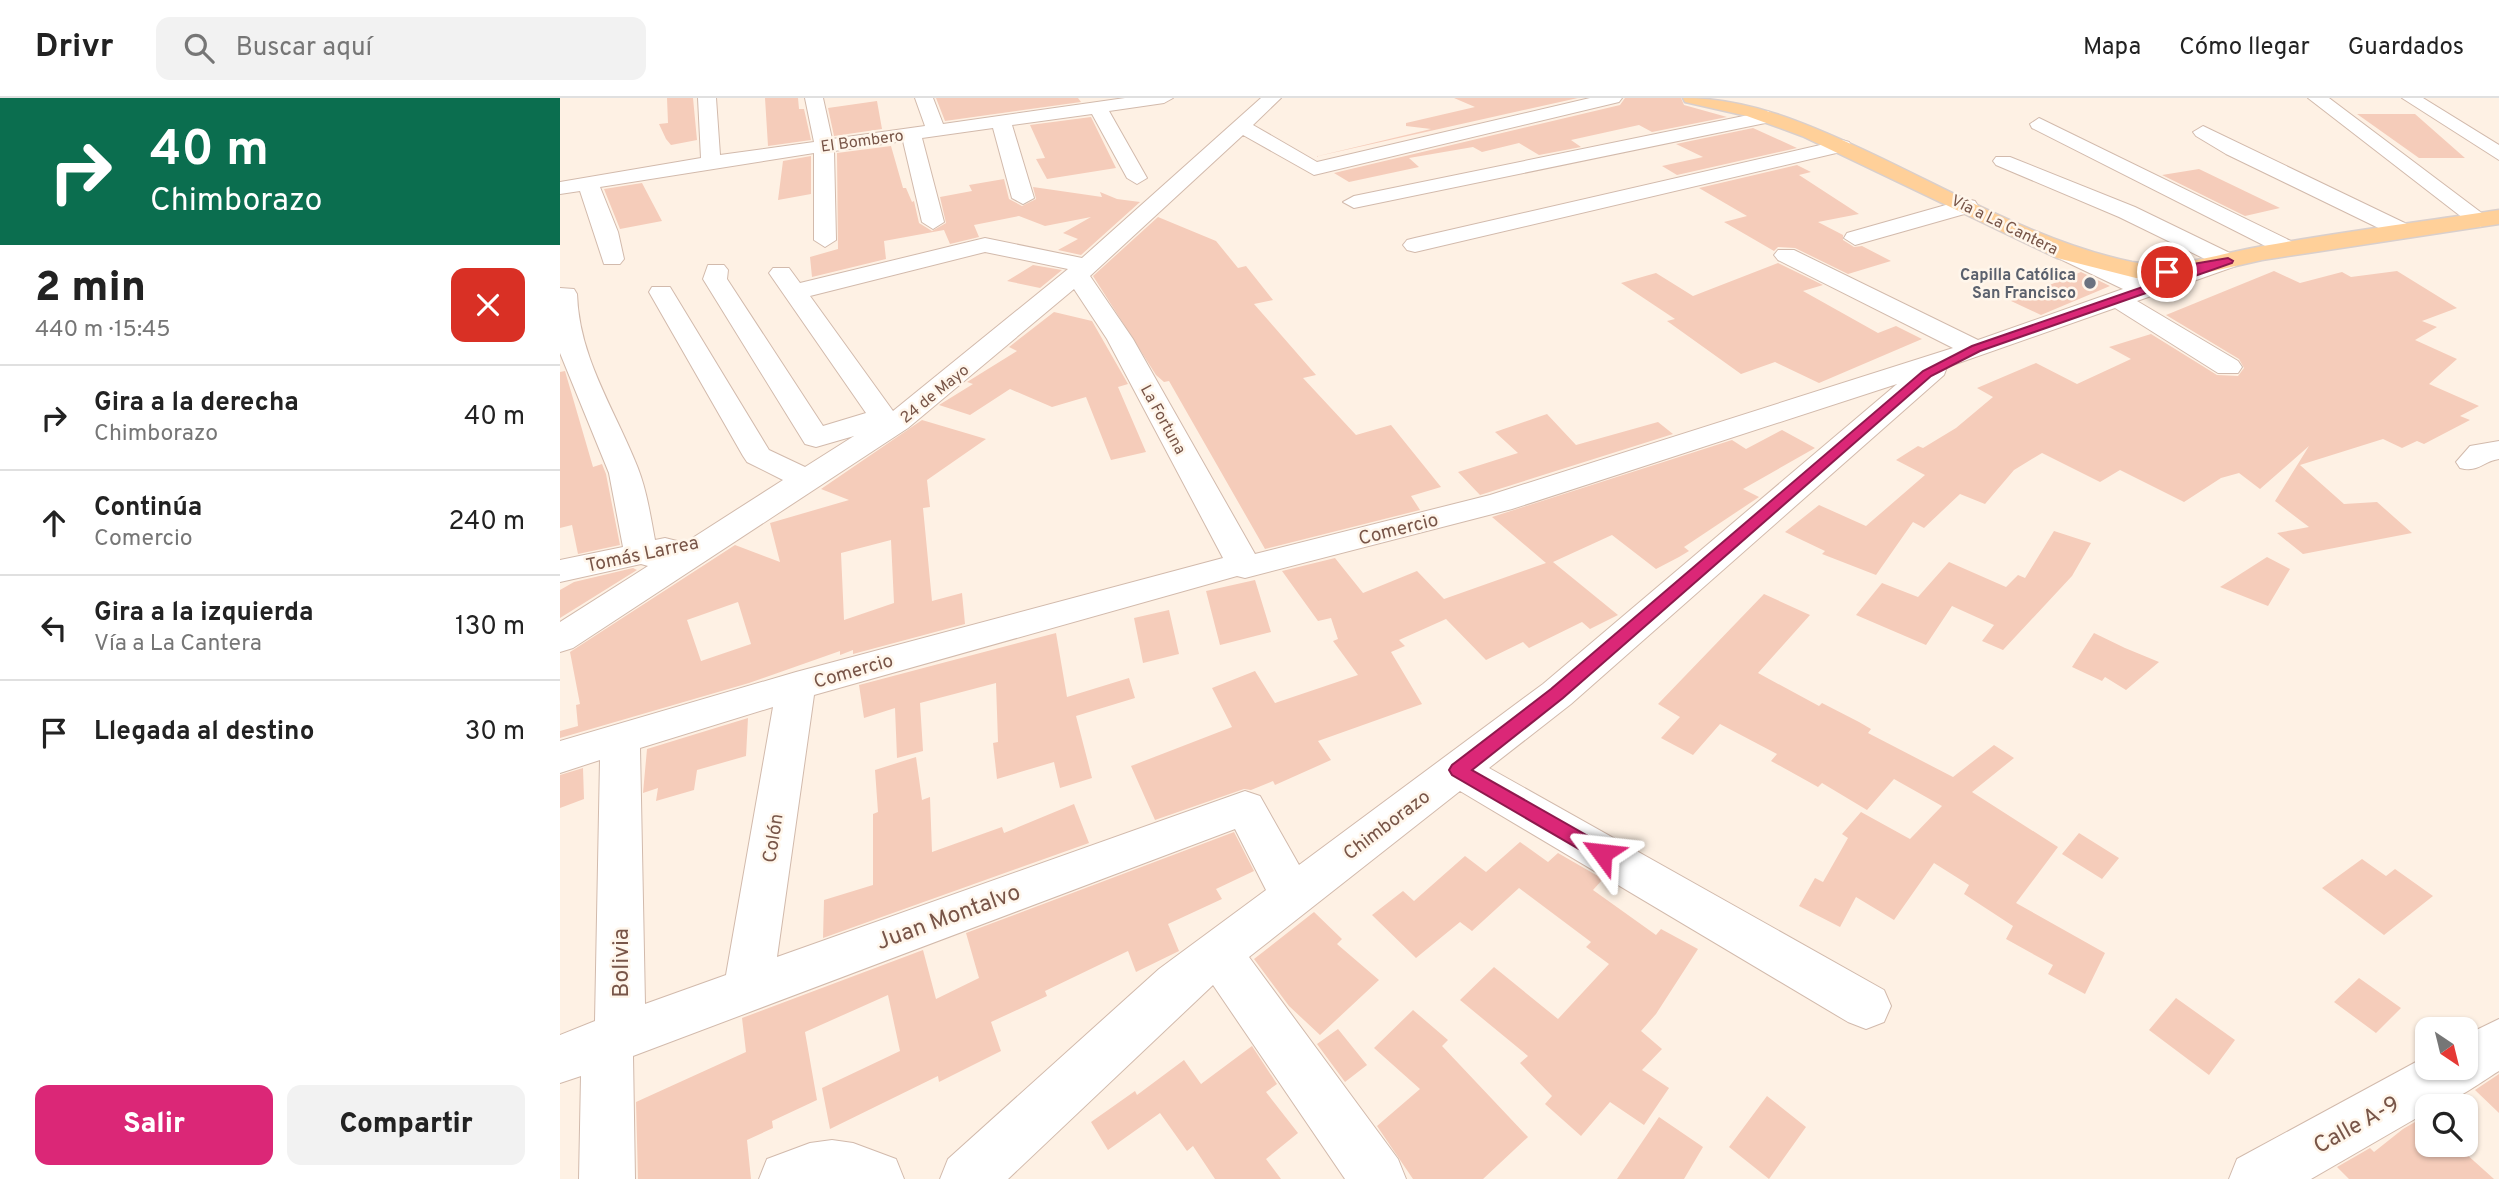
<!DOCTYPE html>
<html lang="es">
<meta charset="utf-8">
<style>
body{margin:0;font-family:Overpass,sans-serif;background:#f2f2f2;color:#222;height:100vh;display:flex;flex-direction:column;font-size:26px;white-space:nowrap}
*{box-sizing:border-box;margin:0}
p{font-size:23px;color:#767676}
.icon{flex:none;width:38px;height:38px;fill:none;stroke:currentColor;stroke-width:2;stroke-linecap:round;stroke-linejoin:round}
.map{position:relative;flex:1;overflow:hidden}
.sheet{display:flex;flex-direction:column;background:#fff;width:560px}
.sheet>*{flex:none}
.hud{background:#0b6e4f;color:#fff;overflow:hidden}
.needle{width:46px;rotate:145deg}
.buttons{position:absolute;left:1855px;top:919px;display:grid;gap:14px}
.buttons a{display:grid;place-items:center;width:63px;height:63px;border-radius:14px;background:#fff;box-shadow:0 2px 5px #0004;font-size:35px}
.pin{position:absolute;display:grid;place-items:center;width:60px;height:60px;color:#fff;margin:-30px;border:4px solid #fff;border-radius:50%;box-shadow:0 2px 7px #0007}
.me{position:absolute;width:77px;margin:-38px;rotate:300deg;stroke-linejoin:round;filter:drop-shadow(0 0 5px #0008)}
.turn{display:flex;align-items:center;gap:24px;height:147px;padding:0 35px;font-size:32px}
.turn .icon{width:91px;height:91px;stroke-width:2.5}
.turn b{display:block;font-size:49px;line-height:60px}
.round{display:grid;place-items:center;flex:none;width:74px;height:74px;border-radius:14px;background:#f2f2f2}
.headline{display:flex;align-items:center;justify-content:space-between;height:119px;padding:0 35px}
h1{font-size:42px;font-weight:800;line-height:52px}
.button{display:flex;gap:14px;margin-top:auto;padding:14px 35px}
.button a{flex:1;height:80px;border-radius:14px;background:#db2777;color:#fff;font-size:28px;font-weight:800;line-height:80px;text-align:center}
.button a+a{background:#f2f2f2;color:#222}
ul{padding:0;list-style:none}
li{display:flex;align-items:center;gap:21px;height:105px;padding:0 35px;border-top:2px solid #e0e0e0}
li div{flex:1}
li b{display:block;font-size:26px}
li em{font-style:normal}
header{display:flex;align-items:center;gap:42px;box-sizing:border-box;height:98px;padding:0 35px;background:#fff;border-bottom:2px solid #e0e0e0}
header strong{font-size:33px}
nav{display:flex;gap:38px;margin-inline-start:auto;font-size:24px}
.search{width:490px;height:63px;background:#f2f2f2;display:flex;align-items:center;gap:18px;box-sizing:border-box;padding:0 24px;border-radius:14px;color:#767676;font-size:26px}
main{display:flex;flex:1;min-height:0}
.map>svg:first-child{display:block}
.building{fill:#f5ccba;fill-rule:evenodd}
.lines{fill:none;stroke-linecap:round;stroke-linejoin:round}
.minor-casing{stroke:#d2baac;stroke-width:2}
.major-casing{stroke:#d9cfcc;stroke-width:3}
.minor{fill:#fff;fill-rule:evenodd}
.major{fill:#ffd099;fill-rule:evenodd}
.route{fill:#db2777;stroke:#8e194d;stroke-width:2}
.worship-dot{fill:#6b7280;stroke:#fff6eb;stroke-width:2.5}
.labels{text-anchor:middle;stroke-width:5;stroke-linejoin:round;paint-order:stroke}
.far-street-label{font-size:16px;fill:#785548;stroke:#fff6eb}
.far-worship-label{font-size:16px;font-weight:bold;fill:#5b616d;stroke:#fff6eb;text-anchor:end}
.street-label{font-size:19px;fill:#785548;stroke:#fff6eb}
.near-street-label{font-size:23px;fill:#785548;stroke:#fff6eb}
</style>
<header>
<strong>Drivr</strong>
<div class="search"><svg class="icon" aria-label="search" viewBox="0 0 24 24"><circle cx="10" cy="10" r="6"/><path d="M15 15l6 6"/></svg>Buscar aquí</div>
<nav><a>Mapa</a><a>Cómo llegar</a><a>Guardados</a></nav>
</header>
<main>
<section class="sheet">
<div class="hud">
<div class="turn"><svg class="icon" aria-label="right" viewBox="0 0 24 24"><path d="M7 20v-9h11M14 6l5 5-5 5"/></svg><div><b>40 m</b>Chimborazo</div></div>
</div>
<div class="headline"><div><h1>2 min</h1><p>440 m · 15:45</p></div><a class="round" style="background:#d93025;color:#fff"><svg class="icon" aria-label="close" viewBox="0 0 24 24"><path d="M6 6l12 12M18 6L6 18"/></svg></a></div>
<ul>
<li><svg class="icon" aria-label="right" viewBox="0 0 24 24"><path d="M7 20v-9h11M14 6l5 5-5 5"/></svg><div><b>Gira a la derecha</b><p>Chimborazo</p></div><em>40 m</em></li>
<li><svg class="icon" aria-label="ahead" viewBox="0 0 24 24"><path d="M12 20V5M6 11l6-6 6 6"/></svg><div><b>Continúa</b><p>Comercio</p></div><em>240 m</em></li>
<li><svg class="icon" aria-label="left" viewBox="0 0 24 24"><path d="M17 20v-9H6M10 6l-5 5 5 5"/></svg><div><b>Gira a la izquierda</b><p>Vía a La Cantera</p></div><em>130 m</em></li>
<li><svg class="icon" aria-label="arrive" viewBox="0 0 24 24"><path d="M6 21V4h12l-3 4 3 4H6"/></svg><div><b>Llegada al destino</b></div><em>30 m</em></li>
</ul>
<div class="button"><a>Salir</a><a>Compartir</a></div>
</section>
<div class="map">
<svg width="1939" height="1081" viewBox="0 0 1939 1081">
<rect width="100%" height="100%" fill="#fef1e4"/>
<path class="building" d="M107 0H133L137 42 111 47 106 41 99 26 108 25Z
M205 0H238L239 11H244L251 42 208 48Z
M376 0H518L521 4 385 23Z
M894 0H1018L754 59 871 31 846 28V25L915 9Z
M1065 0H1121L1124 7 1167 19 1092 34 1079 27 1011 42 1021 49 979 57 959 45 922 54 913 49 849 60 859 69 789 84 774 75 1060 7Z
M317 3 322 31 274 38 268 10Z
M1797 16H1855L1905 60H1859Z
M531 19 556 70 487 81 476 61 485 60 470 27Z
M1193 30 1237 50 1117 77 1102 68 1143 59 1116 46Z
M331 48 343 90H346L352 104 354 103 359 125 372 133 386 125 380 99 412 93 409 87 444 81 449 101 462 108 476 101 473 89 542 99 540 94 557 101 580 104 521 157 498 152 518 141 503 135 531 119 485 128 459 118 414 127 419 139 390 146 384 132 324 143 326 161 252 179 250 159 278 151 277 55Z
M251 58V96L218 102 223 63Z
M1237 67 1251 74 1239 77 1299 116 1258 124 1283 137V142L1294 149 1302 148 1331 163 1288 176 1235 150 1218 149 1214 153 1164 124 1187 118 1139 90Z
M1639 71 1720 110 1685 118 1602 77Z
M82 85 102 123 60 131 44 91Z
M598 119 656 143 678 170 686 168 713 202 694 206 756 277 743 280 796 337 831 327 881 389 851 398 860 412 705 451 609 283 604 284 596 277 533 178Z
M1218 165 1263 187 1243 193 1318 235 1336 228 1362 241 1259 285 1215 264 1181 276 1107 223 1115 221 1061 185 1096 175 1133 198Z
M473 167 502 172 480 190 447 183Z
M1714 173 1740 185 1782 174 1791 179 1837 173 1897 210 1862 223 1877 229 1855 242 1897 261 1869 286 1919 308 1900 318 1910 322 1864 346 1857 343 1842 350 1823 341 1740 367 1784 406 1817 404 1852 435 1743 456 1717 435 1749 429 1715 403 1749 348 1700 391 1679 375 1661 380 1624 404 1560 372 1540 384 1482 355 1454 372 1425 406 1400 396 1364 430 1353 424 1316 477 1262 456 1265 453 1225 434 1259 407 1306 428 1365 377 1336 362 1358 348 1363 350 1396 330 1433 299 1417 290 1476 265 1517 286 1571 261 1549 249 1591 236 1657 277 1678 278 1684 270 1679 261 1606 217Z
M1521 174 1550 188 1481 217 1451 203Z
M494 214 532 223 568 286 558 289 586 354 551 362 526 299 492 309 450 291 410 317 379 307 413 286 407 284 457 253 449 249Z
M5 273 33 369 42 366 46 376 60 447 18 456 12 427 0 430V274Z
M987 316 1016 347 1098 324 1113 336 920 397 898 374 958 355 935 334Z
M362 322 426 341 367 382 370 409 363 410 372 503 402 495 405 526 293 556V552L280 557V553L189 585 0 640V633L18 628 16 607 20 606 10 554 175 447 220 464 210 425 289 402 261 391ZM331 442 334 505 284 522 281 455ZM178 504 191 546 141 563 127 522Z
M1222 332 1255 350 1183 391 1199 399 1124 449 1129 453 1119 459 1096 471 1052 437 993 464 1058 517 1030 531 1022 524 969 550 963 544 926 562 886 521 839 542 845 548 831 554 862 606 758 643 771 662 715 687 713 683 691 692 684 691 595 722 571 668 672 629 652 590 695 573 715 605 798 577 773 543 778 541 771 520 758 523 722 473 775 460 803 495 857 473 884 501 986 465 932 419 1172 342 1186 351Z
M1494 433 1531 445 1512 478 1443 552 1422 543 1434 527 1392 508 1366 547 1296 517 1322 485 1358 499 1389 464 1446 489 1458 477 1465 480Z
M1707 459 1730 471 1708 508 1660 489Z
M73 470 77 472 0 520V492L14 484Z
M695 482 711 534 660 547 646 493Z
M1204 496 1250 517 1198 575 1259 608 1262 605 1299 624 1311 631 1308 635 1393 679 1434 647 1454 660 1412 694 1498 749 1456 805 1545 855 1525 896 1488 876 1493 867 1446 841 1453 828 1404 796 1409 787 1374 765 1334 822 1296 799 1280 829 1239 808 1255 780 1263 784 1288 740 1282 736 1301 714 1350 741 1382 708 1334 681 1307 712 1262 685 1258 689 1211 663 1217 656 1160 626 1133 657 1101 640 1120 619 1098 606Z
M609 512 619 556 583 565 574 520Z
M496 535 507 599 569 580 575 600 516 618 532 680 500 690 494 664 437 681 433 645 438 644 436 585 360 605 363 653 337 660 335 610 304 620 299 587Z
M1534 535 1565 550 1599 564 1566 592 1545 579 1542 583 1512 569Z
M188 620 186 658 137 672 134 692 96 703 98 690 83 695 87 651Z
M356 659 362 702 370 699 372 754 442 729 444 735 514 706 529 745 263 840 264 802 313 787V716L318 714 315 672Z
M23 670 24 701 0 710V677Z
M674 734 694 773 656 791 662 801 608 826 619 853 576 874 568 853 485 893 487 898 431 924 441 953 379 984 378 978 270 1031 262 990 340 953 328 897 245 934 257 1002 212 1023 213 1030 187 1042 191 1081H78L76 1004 186 954 182 920 363 852 376 901 419 880 406 835Z
M1519 735 1559 760 1542 781 1502 756Z
M960 744 988 764 998 755 1043 781 1033 792 1096 837 1101 831 1138 851 1096 916 1081 933 1102 951 1082 972 1109 990 1084 1027 1050 1004 1021 1038 985 1006 992 998 960 965 968 958 900 902 934 869 998 921 1049 866 1026 849 1031 844 959 790 912 833 900 824 856 860 812 817 843 793 854 803 905 758 926 774Z
M1802 761 1826 778 1835 771 1873 798 1824 837 1762 790Z
M754 814 782 841 777 846 819 882 760 937 729 908 694 861Z
M1799 880 1841 910 1816 935 1774 904Z
M1616 900 1675 942 1649 977 1589 932Z
M853 912 888 942 882 948 968 1039 923 1081H853L817 1028 860 991 814 950Z
M778 931 807 967 785 984 757 946Z
M692 948 717 986 706 994 738 1035 706 1061 721 1081H655L633 1048 627 1053 600 1015 548 1052 531 1024 575 993 577 997 624 962 641 986Z
M1939 976V1015L1915 992Z
M1207 998 1246 1029 1209 1081 1169 1049Z
M1867 1017V1046H1895L1934 1081H1789L1777 1069 1810 1050 1814 1054 1843 1031Z
M1099 1019 1143 1049 1124 1081H1057Z"/>
<g class="lines">
<defs>
<path id="minor" d="M138 0H156L160 57 254 44 245 0H263L272 41 365 28 355 0H373L383 26 565 0H613L604 5 549 13 587 80 577 86 567 80 532 16 452 27 474 100 463 106 452 100 433 30 362 40 384 124 373 131 362 124 343 43 274 53 276 142 265 149 254 142V55L40 89 58 134 64 161 60 166H44L20 93 0 96V84L141 60Z
M701 0H721L693 27 757 64 1030 0H1062L1059 4 754 77 683 37 530 178 573 241 695 456 930 397 1393 250 1218 162 1214 157 1218 152H1234L1418 242 1563 191 1498 160 1494 155 1498 150H1514L1586 183 1647 162 1559 119 1436 67 1433 63 1436 59H1450L1575 109 1676 158 1680 163 1676 168 1577 203 1678 263 1682 269 1678 275H1658L1555 210 1387 269 1384 277 1011 606 929 670 1324 892 1331 908 1324 924 1306 931 1288 924 900 693 689 859 838 1061 846 1081H785L653 887 448 1081H380L388 1061 599 871 706 792 675 731 73 958 75 1081H19L21 978 0 985V937L35 923 40 662 0 675V643L236 574 663 460 547 241 514 191 348 330 13 550 0 554V524L88 468 81 466 0 484V462L63 449 49 375 0 255V190L14 191 17 196C19 258 52 307 75 363 86 388 90 415 95 442L105 440 117 443 120 448 223 382 187 364 183 358 89 194 92 189H110L209 352 245 369 294 338 256 349 245 346 143 181 148 167H164L168 172 167 181 263 328 306 315 209 175 213 170H229L240 185 425 140 522 160ZM425 154 508 171 333 313 250 198ZM1337 286 983 586 739 767 700 698 685 693 217 859 254 597 677 478 685 480 952 411ZM213 609 166 877 85 906 80 650Z
M1748 0H1769L1931 122 1920 129 1912 127Z
M1842 0H1863L1939 47V62Z
M1208 13 1217 19 1215 23 794 110 783 104 794 98Z
M1479 20 1737 146 1741 151 1737 156H1721L1472 30 1470 26Z
M1643 28 1851 128 1854 133 1851 138H1835L1666 56 1636 38 1633 34Z
M1282 42 1289 44 1292 48 1289 52 855 154 847 152 843 147 847 142 855 140Z
M1407 101 1415 103 1418 108 1415 113 1295 147 1284 140 1287 135Z
M1939 343V361C1923 363 1919 375 1900 370L1896 364 1910 348Z
M1939 921V973C1919 985 1891 1008 1867 1008V1014L1751 1081H1669L1677 1061 1867 958V970H1906V937Z
M272 1042 293 1045 336 1061 344 1081H199L207 1061 250 1045Z"/>
<path id="major" d="M1123 0C1188 0 1246 25 1304 52 1390 92 1480 145 1572 164 1616 172 1661 155 1703 148 1781 134 1860 124 1939 112V126L1702 162 1623 180H1576L1497 160 1242 38 1187 18 1125 4Z"/>
</defs>
<use href="#minor" class="minor-casing"/>
<use href="#major" class="major-casing"/>
<use href="#minor" class="minor"/>
<use href="#major" class="major"/>
</g>
<path class="route" d="M1668 160 1673 163 1672 165 1420 253 1371 278 1003 600 912 672 1049 750 1052 755 1049 761H1036L892 677 889 672 892 667 991 591 1363 273 1412 248 1629 173 1607 177 1602 174 1604 171Z"/>
<circle class="worship-dot" cx="1530" cy="185" r="7"/>
<g class="labels">
<g class="far-street-label">
<text transform="translate(302 42) rotate(-8)" y="6">El Bombero</text>
<text transform="translate(1445 126) rotate(26)" y="6">Vía a La Cantera</text>
<text transform="translate(374 295) rotate(-39)" y="6">24 de Mayo</text>
<text transform="translate(604 321) rotate(61)" y="6">La Fortuna</text>
</g>
<g class="far-worship-label">
<text x="1516" y="182">Capilla Católica<tspan x="1516" dy="18">San Francisco</tspan></text>
</g>
<g class="street-label">
<text transform="translate(838 430) rotate(-14)" y="7">Comercio</text>
<text transform="translate(82 455) rotate(-12)" y="7">Tomás Larrea</text>
<text transform="translate(293 572) rotate(-16)" y="7">Comercio</text>
<text transform="translate(826 726) rotate(-37)" y="7">Chimborazo</text>
<text transform="translate(212 740) rotate(-81)" y="7">Colón</text>
</g>
<g class="near-street-label">
<text transform="translate(388 818) rotate(-20)" y="8">Juan Montalvo</text>
<text transform="translate(60 865) rotate(-90)" y="8">Bolivia</text>
<text transform="translate(1796 1026) rotate(-29)" y="8">Calle A-9</text>
</g>
</g>
</svg>
<div class="buttons">
<a><svg class="needle" viewBox="-14 -14 28 28"><path d="M0-13l5 13h-10z" fill="#e53935"/><path d="M0 13l5-13h-10z" fill="#767676"/></svg></a>
<a><svg class="icon" aria-label="search" viewBox="0 0 24 24"><circle cx="10" cy="10" r="6"/><path d="M15 15l6 6"/></svg></a>
</div>
<div class="pin" style="left:1607px;top:174px;background:#d93025"><svg class="icon" aria-label="arrive" viewBox="0 0 24 24"><path d="M6 21V4h12l-3 4 3 4H6"/></svg></div>
<svg class="me" style="left:1042px;top:755px" viewBox="-20 -20 40 40"><path d="M0-17L14 15 0 8-14 15z" fill="#db2777" stroke="#fff" stroke-width="4"/></svg>
</div>
</main>
